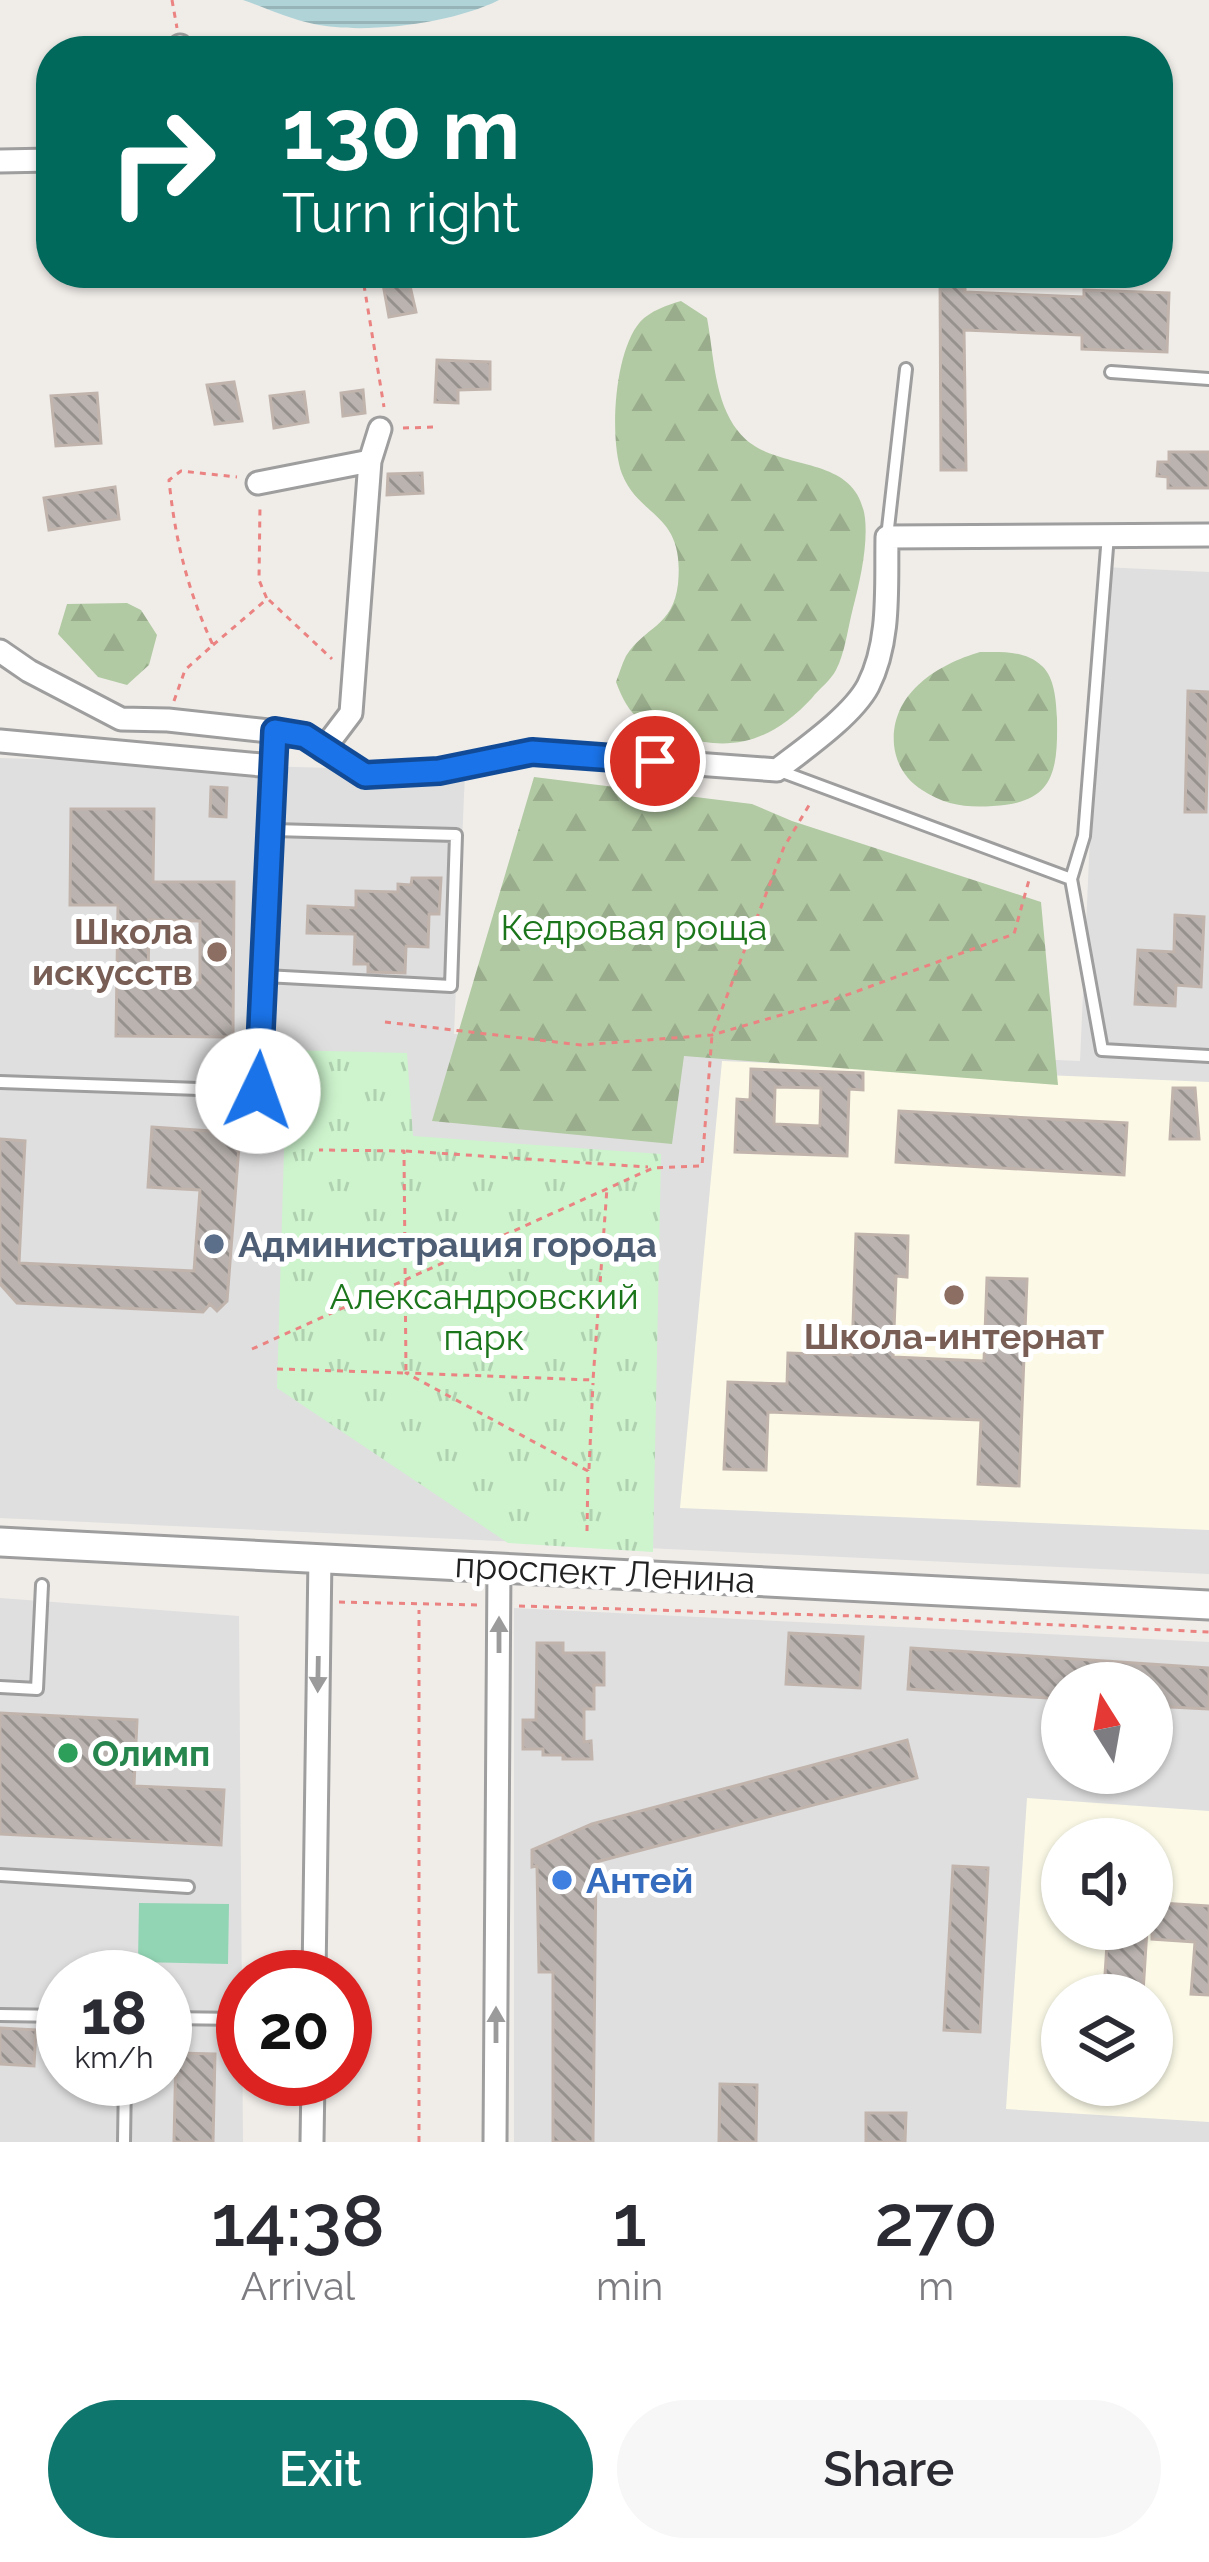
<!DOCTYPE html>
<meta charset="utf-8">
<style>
body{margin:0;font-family:Raleway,sans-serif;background:#f7f7f7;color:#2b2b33;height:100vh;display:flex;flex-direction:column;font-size:45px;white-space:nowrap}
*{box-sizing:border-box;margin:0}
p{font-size:39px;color:#7c7c81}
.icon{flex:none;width:66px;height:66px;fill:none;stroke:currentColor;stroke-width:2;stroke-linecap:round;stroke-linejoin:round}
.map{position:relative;height:2142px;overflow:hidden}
.details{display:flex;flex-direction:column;background:#fff;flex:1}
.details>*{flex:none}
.hud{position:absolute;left:36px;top:36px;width:1137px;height:252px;border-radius:48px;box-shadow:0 3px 9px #0004;background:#00695c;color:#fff;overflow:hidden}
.needle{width:78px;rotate:349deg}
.controls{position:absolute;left:1041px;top:1662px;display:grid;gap:24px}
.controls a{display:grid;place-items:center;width:132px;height:132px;border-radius:50%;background:#fff;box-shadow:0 3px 9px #0004;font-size:60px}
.speed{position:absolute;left:36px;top:1950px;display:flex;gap:24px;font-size:60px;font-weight:700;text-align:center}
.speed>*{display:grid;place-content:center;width:156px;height:156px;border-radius:50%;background:#fff;box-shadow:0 3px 9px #0004;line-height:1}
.speed small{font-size:30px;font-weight:400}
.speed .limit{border:18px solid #d22;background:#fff;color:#111}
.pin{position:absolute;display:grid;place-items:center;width:102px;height:102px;color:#fff;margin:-51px;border:6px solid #fff;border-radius:50%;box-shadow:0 3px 12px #0007}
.me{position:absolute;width:132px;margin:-66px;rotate:3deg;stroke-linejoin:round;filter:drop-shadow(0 0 9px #0008)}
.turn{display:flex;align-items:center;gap:42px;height:252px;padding:0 48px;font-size:54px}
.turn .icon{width:156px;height:156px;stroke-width:2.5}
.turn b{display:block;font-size:84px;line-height:102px}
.eta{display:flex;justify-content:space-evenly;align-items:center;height:204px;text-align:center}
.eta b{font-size:72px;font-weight:600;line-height:84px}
.action{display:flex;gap:24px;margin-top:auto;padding:24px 48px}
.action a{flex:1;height:138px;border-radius:72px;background:#0f766e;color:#fff;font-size:48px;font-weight:600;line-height:138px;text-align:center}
.action a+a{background:#f7f7f7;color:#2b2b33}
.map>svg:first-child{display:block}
.residential{fill:#dfdfdf;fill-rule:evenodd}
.education{fill:#fcfae7;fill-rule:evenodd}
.forest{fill:url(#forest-firs)}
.park{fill:url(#park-tufts)}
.pitch{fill:#92d5b5}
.water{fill:url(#water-rules)}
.building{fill:url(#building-back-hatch);stroke:#c1b4ad;stroke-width:3;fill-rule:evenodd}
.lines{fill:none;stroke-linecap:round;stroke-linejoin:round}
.service-casing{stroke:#9e9e9e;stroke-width:16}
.minor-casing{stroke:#9e9e9e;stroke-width:27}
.tertiary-casing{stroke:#9e9e9e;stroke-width:33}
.path{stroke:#ea8381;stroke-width:3;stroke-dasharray:6 6;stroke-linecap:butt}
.service{stroke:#fff;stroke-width:10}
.minor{stroke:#fff;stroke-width:21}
.tertiary{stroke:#fff;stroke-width:27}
.oneway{fill:#9b9b9b}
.route-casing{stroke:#114b97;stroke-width:30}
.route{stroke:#1a73e8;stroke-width:21}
.education-dot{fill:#8d6e63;stroke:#fff;stroke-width:4.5}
.service-dot{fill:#5c6f8a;stroke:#fff;stroke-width:4.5}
.leisure-dot{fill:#2e9e5b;stroke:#fff;stroke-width:4.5}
.shop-dot{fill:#3f7fe0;stroke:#fff;stroke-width:4.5}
.labels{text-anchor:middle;stroke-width:10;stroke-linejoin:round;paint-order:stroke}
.park-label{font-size:36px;fill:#1b751a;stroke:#fff}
.education-label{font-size:36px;font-weight:bold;fill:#785e54;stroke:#fff;text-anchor:end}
.service-label{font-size:36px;font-weight:bold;fill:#4e5e75;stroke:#fff;text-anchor:start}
.street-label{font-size:36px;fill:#212121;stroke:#fff}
.leisure-label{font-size:36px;font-weight:bold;fill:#27864d;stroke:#fff;text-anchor:start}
.shop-label{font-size:36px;font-weight:bold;fill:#366cbe;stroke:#fff;text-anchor:start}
</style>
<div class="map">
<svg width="1209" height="2142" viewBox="0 0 1209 2142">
<defs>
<pattern id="forest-firs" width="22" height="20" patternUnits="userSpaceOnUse" patternTransform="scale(3)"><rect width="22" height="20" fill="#b2caa3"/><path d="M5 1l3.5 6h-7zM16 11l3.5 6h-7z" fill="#99ad8c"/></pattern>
<pattern id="park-tufts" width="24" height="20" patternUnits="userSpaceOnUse" patternTransform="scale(3)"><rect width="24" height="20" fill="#cdf4cd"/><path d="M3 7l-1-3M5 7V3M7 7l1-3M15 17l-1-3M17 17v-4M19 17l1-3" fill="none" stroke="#b0d1b0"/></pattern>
<pattern id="water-rules" width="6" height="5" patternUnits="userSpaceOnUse" patternTransform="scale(3)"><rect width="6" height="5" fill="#b0d3d8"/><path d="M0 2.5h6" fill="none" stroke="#97b5b9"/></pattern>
<pattern id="building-back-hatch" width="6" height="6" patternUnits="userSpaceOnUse" patternTransform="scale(3)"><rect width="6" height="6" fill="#bab3af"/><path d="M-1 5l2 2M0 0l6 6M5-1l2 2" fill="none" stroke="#97918e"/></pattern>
</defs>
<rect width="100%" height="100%" fill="#f0ede9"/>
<path class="residential" d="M1102 567 1209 572V1574L0 1518V758L465 772 454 1034 1080 1061Z
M0 1598 239 1616 243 2142H0ZM63 1977H165V2079H63Z
M514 1608 1209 1642V2142H514ZM1062 1683H1152V1773H1062ZM1062 1839H1152V1929H1062ZM1062 1995H1152V2085H1062Z"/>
<path class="education" d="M722 1061 1209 1082V1530L680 1508Z
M1027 1798 1209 1811V2122L1006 2109ZM1062 1839H1152V1929H1062ZM1062 1995H1152V2085H1062Z"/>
<path class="forest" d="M681 301 707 318C714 355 714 401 738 431 772 476 856 449 865 518 868 546 860 581 853 608 848 627 845 653 836 670 831 680 819 689 812 698 774 739 735 753 682 737 644 726 630 720 616 682 619 674 622 664 626 656 645 626 673 627 678 584 685 512 640 519 622 474 609 439 614 352 640 322 650 311 667 305 681 301Z
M127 603 141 610 157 635 149 665 127 685 98 677 58 634 67 604Z
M980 652C1001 652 1025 650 1042 666 1055 678 1056 701 1057 718 1058 772 1054 803 993 806 966 808 945 805 922 790 906 780 896 764 894 745 890 694 936 665 980 652Z
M534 777 752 804 792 821 1041 902 1058 1085 684 1056 672 1144 432 1121Z"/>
<path class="park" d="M287 1050 407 1053 413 1136 661 1154 653 1552 508 1543 277 1388Z"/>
<path class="pitch" d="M139 1903 229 1904 228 1964 138 1962Z"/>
<path class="water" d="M243 0H499C454 23 365 35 314 24 290 19 266 8 243 0Z"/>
<path class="building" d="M381 273H407L416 312 389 317Z
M940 273H965V292L1084 297V290L1169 293 1167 352 1082 349V335L964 330 966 470H941Z
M437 360 490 362V389L458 390V403L435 402Z
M234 382 242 421 215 424 207 385Z
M363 390 365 413 343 416 341 393Z
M304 392 308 422 274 428 270 396Z
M97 393 101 443 56 446 51 396Z
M1169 452H1209V488H1168V477L1157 476 1158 462H1169Z
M422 473 423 493 387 495 388 474Z
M115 487 119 519 49 530 44 498Z
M1188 691 1209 692 1206 812H1185Z
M211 787 227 788 226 817 210 816Z
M71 809H154L153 882H234L233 1037 116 1036 118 905H70ZM149 920 200 921V983H148Z
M412 878H441L439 914H429L428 947 406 946 405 973 368 972V964H354L355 934 307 933 308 906 356 908V891L398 892V884L411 885Z
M1175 915 1204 917 1201 987 1176 985 1175 1006 1135 1004 1138 950 1174 952Z
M751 1069 863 1073V1090L849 1089 847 1156 735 1152 737 1099 750 1100ZM775 1087 821 1088 820 1126 774 1124Z
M1173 1088H1195L1199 1139H1170Z
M899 1111 1127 1123 1124 1175 896 1162Z
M152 1127 240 1133 227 1301 217 1311 210 1304 203 1312 17 1303 0 1284V1139L25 1141 19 1263 194 1271 200 1190 148 1187Z
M856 1234 908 1236 907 1277 896 1276 893 1357 984 1361 987 1278 1027 1279 1019 1486 978 1484 981 1420 768 1412 766 1470 724 1469 728 1382 787 1384 788 1353 852 1355Z
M789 1633 863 1637 860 1688 786 1684Z
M537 1643H563V1653H604V1685H594V1709H584V1742L591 1741 592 1759H563V1755H543V1749H523V1720H536Z
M911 1648 1209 1668V1709L1152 1706V1683H1062V1699L908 1689Z
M0 1713 137 1720 134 1786 224 1790 221 1845 0 1834Z
M907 1740 917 1778 596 1862 593 2142H553V1972H539L537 1866 532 1867V1850L592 1824Z
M953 1866 988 1868 980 2032 944 2030Z
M1160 1903 1209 1906V1995L1191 1994 1195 1942 1152 1939V1918H1158Z
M1108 1929H1147L1143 1993 1104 1990Z
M0 2028 36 2030 34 2066 0 2064Z
M176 2053 215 2054 213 2142H174Z
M720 2084 757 2085 756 2142H719Z
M866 2113H906L905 2142H866Z"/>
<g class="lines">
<defs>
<path id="service" d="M1111 372 1209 379
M887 537 906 369
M780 771 1071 879 1102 1050 1209 1056
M1071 879 1084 836 1108 535
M265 976 451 986 456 835 273 830
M0 1082 258 1091 273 830 272 766
M0 1687 37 1689 42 1585
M0 1875 188 1887
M0 2015 63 2016
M165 2018 243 2019
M124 2142 125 2079"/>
<path id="minor" d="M180 46 182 51
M0 161 51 160
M258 483 370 461 380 429
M0 651 29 671 121 719 168 720 305 735 365 775 439 771 532 752 777 770C804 749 852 716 868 686 891 641 886 586 887 537L1209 535
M0 741 272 766 275 732
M323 750 351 713 370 461
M314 1977 320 1557
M312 2142 313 2079
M495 2142 499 1566"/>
<path id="tertiary" d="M0 1542 1209 1605"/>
</defs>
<use href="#service" class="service-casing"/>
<use href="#minor" class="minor-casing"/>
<use href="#tertiary" class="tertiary-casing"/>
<path class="path" d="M172 0 177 28
M362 273 384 407
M403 428 437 427
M269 600 332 659
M213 645 267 599 259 580 260 506
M174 701 185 670 213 645C188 592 175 540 169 480L181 471 237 477
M385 1022 581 1045 712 1035 833 1000 1014 934 1029 880
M406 1151 648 1167
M252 1349 653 1168 702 1166 712 1035 784 847 811 802
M277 1369 406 1373 404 1151 319 1150
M589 1469 593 1383
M587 1531 588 1471 406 1373 593 1380 607 1188
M339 1602 479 1605
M519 1606 887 1617 1209 1632
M419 2142V1610"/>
<use href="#service" class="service"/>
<use href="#minor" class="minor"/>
<use href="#tertiary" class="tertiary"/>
</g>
<defs><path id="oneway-solid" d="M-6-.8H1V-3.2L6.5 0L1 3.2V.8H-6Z" transform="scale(3)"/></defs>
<g class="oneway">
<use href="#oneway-solid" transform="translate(499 1635) rotate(-90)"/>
<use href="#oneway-solid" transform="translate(318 1674) rotate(91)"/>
<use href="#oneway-solid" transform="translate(496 2025) rotate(-90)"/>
</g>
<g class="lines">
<defs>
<path id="route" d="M258 1091 275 731 305 736 365 775 439 771 532 752 655 761"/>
</defs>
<use href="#route" class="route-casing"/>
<use href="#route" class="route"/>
</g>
<g class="education-dot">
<circle cx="217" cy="952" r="12"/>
<circle cx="954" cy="1295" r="12"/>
</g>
<circle class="service-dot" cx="214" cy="1244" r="12"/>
<circle class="leisure-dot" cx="68" cy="1753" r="12"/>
<circle class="shop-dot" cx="562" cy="1880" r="12"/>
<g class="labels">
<g class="park-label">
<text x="634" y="940">Кедровая роща</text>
<text x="484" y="1309">Александровский<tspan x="484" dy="41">парк</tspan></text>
</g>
<g class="education-label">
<text x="193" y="944">Школа<tspan x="193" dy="41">искусcтв</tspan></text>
<text x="954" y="1349" text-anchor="middle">Школа-интернат</text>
</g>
<g class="service-label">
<text x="238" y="1257">Администрация города</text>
</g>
<g class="street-label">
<text transform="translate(605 1572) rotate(3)" y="13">проспект Ленина</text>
</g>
<g class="leisure-label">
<text x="92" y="1766">Олимп</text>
</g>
<g class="shop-label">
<text x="586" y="1893">Антей</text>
</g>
</g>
</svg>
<div class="controls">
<a><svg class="needle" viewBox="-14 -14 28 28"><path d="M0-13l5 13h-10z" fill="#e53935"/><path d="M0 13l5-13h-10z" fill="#7c7c81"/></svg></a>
<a><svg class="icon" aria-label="sound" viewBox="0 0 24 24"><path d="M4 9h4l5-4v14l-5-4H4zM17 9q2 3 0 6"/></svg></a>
<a><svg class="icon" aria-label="layers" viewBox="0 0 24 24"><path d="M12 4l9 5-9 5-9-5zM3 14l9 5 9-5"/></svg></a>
</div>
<div class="speed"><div>18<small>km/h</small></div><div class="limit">20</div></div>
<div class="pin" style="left:655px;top:761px;background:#d93025"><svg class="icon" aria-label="arrive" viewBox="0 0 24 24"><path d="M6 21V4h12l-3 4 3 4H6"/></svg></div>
<svg class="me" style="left:258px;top:1091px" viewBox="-20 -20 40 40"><circle r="19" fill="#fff"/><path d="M0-13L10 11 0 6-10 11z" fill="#1a73e8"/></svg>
<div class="hud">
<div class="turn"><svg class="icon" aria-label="right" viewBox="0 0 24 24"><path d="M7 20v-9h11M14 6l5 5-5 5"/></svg><div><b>130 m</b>Turn right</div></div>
</div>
</div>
<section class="details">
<div class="eta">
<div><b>14:38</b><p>Arrival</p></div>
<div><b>1</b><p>min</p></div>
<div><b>270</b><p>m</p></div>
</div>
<div class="action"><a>Exit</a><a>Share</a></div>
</section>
